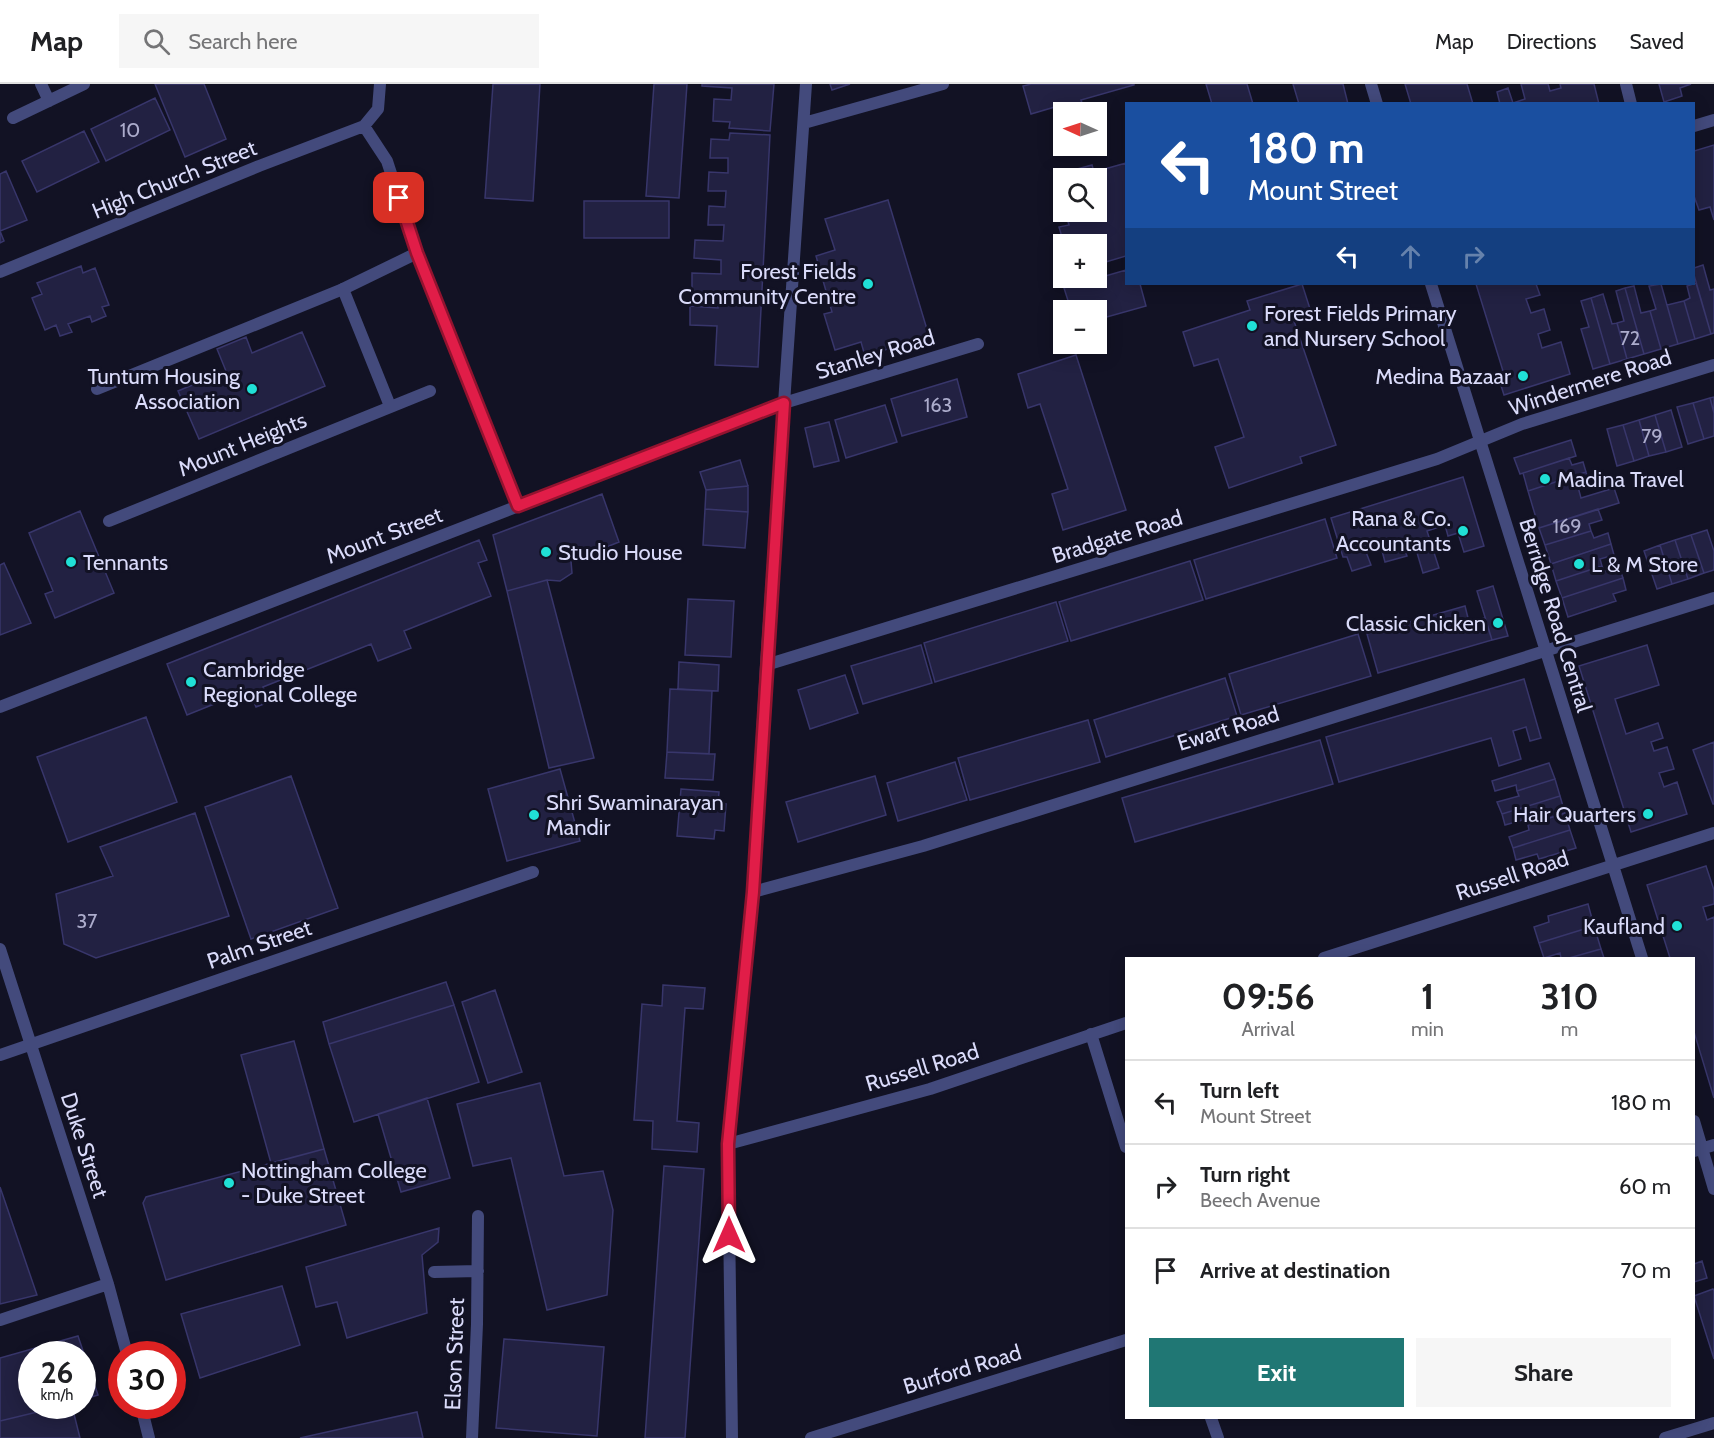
<!DOCTYPE html>
<meta charset="utf-8">
<style>
body{margin:0;font-family:Cabin,sans-serif;background:#f6f6f6;color:#202124;height:100vh;display:flex;flex-direction:column;font-size:22px;white-space:nowrap}
*{box-sizing:border-box;margin:0}
p{font-size:20px;color:#757577}
.icon{flex:none;width:33px;height:33px;fill:none;stroke:currentColor;stroke-width:2;stroke-linecap:round;stroke-linejoin:round}
.map{position:relative;flex:1;overflow:hidden}
.drawer{position:absolute;left:1125px;top:873px;width:570px;height:462px;display:flex;flex-direction:column;background:#fff;border-radius:0px;box-shadow:0 3px 15px #0003}
.drawer>*{flex:none}
.top-card{position:absolute;left:1125px;top:18px;width:570px;height:183px;border-radius:0px;box-shadow:0 3px 15px #0003;background:#1a4fa0;color:#fff;overflow:hidden}
.needle{width:39px;rotate:273deg}
.buttons{position:absolute;left:1053px;top:18px;display:grid;gap:12px}
.buttons a{display:grid;place-items:center;width:54px;height:54px;border-radius:0px;background:#fff;box-shadow:0 3px 15px #0003;font-size:30px}
.speed{position:absolute;left:18px;top:1257px;display:flex;gap:12px;font-size:30px;font-weight:700;text-align:center}
.speed>*{display:grid;place-content:center;width:78px;height:78px;border-radius:50%;background:#fff;box-shadow:0 3px 15px #0003;line-height:1}
.speed small{font-size:15px;font-weight:400}
.speed .limit{border:9px solid #d22;background:#fff;color:#111}
.pin{position:absolute;display:grid;place-items:center;width:51px;height:51px;color:#fff;margin:-26px;border-radius:12px;box-shadow:0 3px 9px #0006}
.me{position:absolute;width:66px;margin:-33px;rotate:0deg;stroke-linejoin:round;filter:drop-shadow(0 0 4px #0008)}
.turn{display:flex;align-items:center;gap:21px;height:126px;padding:0 24px;font-size:27px}
.turn .icon{width:78px;height:78px;stroke-width:2.5}
.turn b{display:block;font-size:42px;line-height:51px}
.lanes{display:flex;align-items:center;height:57px;padding:0 24px;background:#0003;justify-content:center;gap:30px;direction:ltr}
.lanes .off{opacity:.35}
.eta{display:flex;justify-content:space-evenly;align-items:center;height:102px;text-align:center}
.eta b{font-size:36px;font-weight:700;line-height:42px}
.button{display:flex;gap:12px;margin-top:auto;padding:12px 24px}
.button a{flex:1;height:69px;border-radius:0px;background:#207774;color:#fff;font-size:24px;font-weight:700;line-height:69px;text-align:center}
.button a+a{background:#f6f6f6;color:#202124}
ul{padding:0;list-style:none}
li{display:flex;align-items:center;gap:18px;height:84px;padding:0 24px;border-top:2px solid #e0e0e0}
li div{flex:1}
li b{display:block;font-size:22px}
li em{font-style:normal}
header{display:flex;align-items:center;gap:36px;box-sizing:border-box;height:84px;padding:0 30px;background:#fff;border-bottom:2px solid #e0e0e0}
header strong{font-size:28px}
nav{display:flex;gap:33px;margin-inline-start:auto;font-size:21px}
.search{width:420px;height:54px;background:#f6f6f6;display:flex;align-items:center;gap:15px;box-sizing:border-box;padding:0 21px;border-radius:0px;color:#757577;font-size:22px}
.map>svg:first-child{display:block}
.building{fill:#222142;stroke:#38366b;stroke-width:1.5}
.lines{fill:none;stroke-linecap:round;stroke-linejoin:round}
.lane{stroke:#434a7c;stroke-width:12}
.street{stroke:#434a7c;stroke-width:12}
.route-casing{stroke:#92132f;stroke-width:15}
.route{stroke:#e11d48;stroke-width:10}
.poi-dot{fill:#20e0d6;stroke:#121224;stroke-width:2}
.labels{text-anchor:middle;stroke-width:6;stroke-linejoin:round;paint-order:stroke}
.number-label{font-size:20px;fill:#acaccc}
.street-label{font-size:22px;fill:#dadbfa;stroke:#121224}
.poi-label{font-size:22px;fill:#dadbfa;stroke:#121224;text-anchor:start}
</style>
<header>
<strong>Map</strong>
<div class="search"><svg class="icon" aria-label="search" viewBox="0 0 24 24"><circle cx="10" cy="10" r="6"/><path d="M15 15l6 6"/></svg>Search here</div>
<nav><a>Map</a><a>Directions</a><a>Saved</a></nav>
</header>
<div class="map">
<svg width="1714" height="1354" viewBox="0 0 1714 1354">
<rect width="100%" height="100%" fill="#121224"/>
<path class="building" d="M155 0H204L226 55 185 73Z
M493 0H540L533 117 485 114Z
M654 0H687L679 114 646 112Z
M702 0H774L770 47 729 44 730 38 713 37 714 15 731 16 732 4 702 2Z
M830 0H850L832 6Z
M1031 0H1134V1L1081 16 1085 28H1068L1065 20 1031 30 1023 2Z
M1206 0H1247L1253 20H1212Z
M1293 0H1343L1348 20H1299Z
M1405 0H1467L1473 20H1411Z
M1521 0H1548L1550 7 1561 4 1560 0H1594L1599 20H1500L1497 8 1508 4 1513 19 1525 15Z
M1659 0H1691L1680 4 1682 12 1664 18Z
M155 14 170 46 106 77 91 45Z
M84 47 99 78 37 108 22 77Z
M730 49 770 51 758 283 715 281 717 242 690 241V222L718 224 719 209 692 207V189L721 190V176L694 174 695 156 723 157 724 141H708L709 122 725 123 726 107H708L709 88 728 89V74H710L711 55 729 56Z
M1714 61V136L1710 123 1699 126 1694 112V67Z
M1126 79V172L1099 180 1096 160H1064L1059 143 1069 141 1065 128H1096V94H1064V120L1055 91 1092 81 1094 88Z
M6 87 27 136 0 147 4 157 0 159V90Z
M888 116 929 252 865 272 861 258 835 266 824 230 832 228 816 172 835 166 825 135Z
M584 117H669V154H584Z
M1703 181 1710 206 1714 205V249L1711 250 1694 191V184Z
M81 182 83 189 95 184 109 221 102 223 106 232 92 238 90 232 68 240 72 248 60 252 56 241 45 246 32 214 42 210 37 199Z
M1126 186V200H1140L1146 222 1096 236V226H1071L1064 204Z
M1696 199 1711 250 1695 255 1684 217 1690 214 1687 202Z
M1302 200 1312 231 1294 237 1336 361 1300 373 1302 379 1229 404 1215 363 1244 353 1218 275 1194 282 1183 248 1250 226 1247 217Z
M1476 200H1536L1540 211 1526 215 1531 229 1544 225 1550 246 1538 250 1542 264 1561 258 1570 290 1504 311 1497 289 1503 287Z
M1661 200 1678 260 1661 265 1650 227 1656 225 1649 202Z
M1634 202 1641 229 1650 227 1661 265 1644 270 1625 204Z
M1625 204 1644 270 1627 275 1617 239 1624 237 1616 207Z
M1603 210 1612 240 1617 239 1627 275 1610 280 1591 214Z
M1591 214 1610 280 1593 285 1581 245 1589 243 1581 217Z
M1684 217 1695 255 1678 260 1667 221Z
M302 248 325 302 199 355 178 307 226 287 217 265 246 253 252 269Z
M1076 271 1126 426 1063 446 1052 410 1068 405 1040 320 1028 324 1018 290Z
M957 295 967 333 902 352 891 315Z
M1714 313V329L1710 314Z
M1710 314 1714 329V352L1704 355 1693 319Z
M1693 319 1704 355 1688 360 1677 323Z
M885 321 897 358 846 374 835 336Z
M1671 326 1682 363 1666 368 1655 331Z
M1655 331 1666 368 1649 372 1639 336Z
M1639 336 1649 372 1634 377 1623 341Z
M829 338 839 377 814 383 805 344Z
M1623 341 1634 377 1617 382 1607 345Z
M1571 356 1576 372 1520 390 1514 374Z
M1569 374 1572 381 1583 378 1586 388 1528 407 1523 389Z
M740 376 748 402 706 406 700 388Z
M1586 388 1589 399 1578 403 1581 414 1614 404 1619 419 1539 444 1528 407Z
M1463 393 1484 462 1464 468 1458 449 1448 452 1445 441 1427 447 1439 484 1423 489 1413 455 1402 458 1407 472 1385 478 1381 463 1366 468 1371 481 1352 487 1347 473H1343L1331 434Z
M748 402V428L705 425 706 406Z
M602 410 619 458 571 477 572 489 560 497 547 496 507 507 493 451Z
M705 425 748 428 745 464 703 461Z
M1598 425 1602 436 1589 440 1591 447 1545 461 1539 444Z
M80 427 114 509 55 534 45 510 53 507 29 449Z
M1325 435 1337 474 1206 515 1194 476Z
M1707 446 1714 467V486L1704 489 1691 451Z
M1591 447 1594 454 1608 449 1611 460 1551 480 1545 461Z
M1691 451 1704 489 1688 495 1675 456Z
M479 456 487 476 478 479 491 512 404 547 411 564 378 577 371 560 263 603 269 618 256 623 249 606 187 631 167 580Z
M1675 456 1688 495 1672 500 1660 461Z
M1611 460 1614 471 1600 475 1602 482 1556 497 1551 480Z
M1660 461 1672 500 1657 505 1644 467Z
M1190 477 1203 516 1071 557 1059 518Z
M4 479 31 539 0 551V481Z
M1602 482 1604 487 1619 483 1623 494 1562 514 1556 497Z
M1623 494 1626 506 1613 510 1616 517 1568 533 1562 514Z
M547 496 594 674 549 684 507 507Z
M1493 502 1508 552 1492 556 1477 507Z
M688 515 734 517 731 573 685 571Z
M1056 518 1068 557 935 598 924 559Z
M1465 522 1469 538 1485 534 1492 556 1378 589 1367 550Z
M1358 550 1371 592 1241 631 1229 590Z
M921 561 932 599 863 620 851 582Z
M1647 561 1659 601 1615 615 1626 650 1658 639 1663 654 1651 658 1654 667 1667 663 1674 685 1659 689 1664 703 1677 698 1687 730 1631 748 1579 582Z
M679 578 719 581 718 607 678 605Z
M845 591 858 629 810 645 798 606Z
M1225 594 1237 632 1106 673 1094 636Z
M1524 595 1541 654 1530 657 1526 643 1513 647 1521 675 1499 682 1491 654 1339 698 1326 653Z
M670 605 712 607 709 670 667 668Z
M146 633 177 718 68 758 37 673Z
M1088 636 1100 678 970 716 958 674Z
M1320 656 1333 700 1135 758 1122 714Z
M1714 658V720H1713L1693 666Z
M667 668 715 670 713 696 665 694Z
M955 678 967 716 898 737 887 699Z
M1549 679 1555 695 1517 707 1516 701 1495 707 1492 697Z
M560 685 580 757 507 777 488 705Z
M291 692 338 824 251 855 205 723Z
M875 692 886 731 798 758 786 718Z
M1555 695 1560 712 1502 730 1497 718 1519 712 1517 707Z
M681 705 719 708 718 719 726 720 724 747 715 746 714 755 677 752Z
M1560 712 1565 729 1528 741 1526 735 1505 741 1502 730Z
M195 729 229 832 96 874 64 860 56 810 113 792 100 763Z
M1565 729 1570 746 1513 764 1509 753 1529 746 1528 741Z
M1570 746 1576 764 1539 775 1537 770 1516 776 1513 764Z
M1706 782 1714 806V820L1703 823 1707 836 1714 833V1014L1694 948V874H1670L1647 801Z
M1588 820 1594 842 1539 859 1534 843 1549 838 1548 832Z
M1594 842 1601 865 1569 874H1561L1560 869 1544 874 1539 859Z
M1601 865 1604 874H1569Z
M446 898 454 921 329 960 323 938Z
M663 901 705 904 703 925 685 924 677 1037 699 1039 697 1068 652 1065 653 1037 634 1036 642 920 662 922Z
M495 906 522 988 488 999 462 918Z
M454 921 479 998 354 1038 329 960Z
M294 957 324 1065 271 1079 241 971Z
M540 999 564 1092 603 1087 613 1126 607 1211 547 1226 511 1074 473 1082 457 1020Z
M427 1014 450 1094 401 1108 378 1030Z
M324 1065 346 1141 166 1196 143 1119 146 1113Z
M664 1082 704 1085 685 1354H645Z
M0 1103 37 1211 0 1220Z
M439 1144 438 1158 422 1171 427 1229 347 1254 337 1218 316 1223 306 1183Z
M1702 1177 1707 1194 1694 1198V1180Z
M282 1202 300 1261 200 1294 181 1230Z
M1713 1205 1714 1207V1275L1694 1212Z
M78 1252 98 1311 82 1316V1270H32V1322H62L0 1337V1274Z
M504 1255 604 1263 597 1352 496 1344Z
M62 1322H72L80 1354H0V1337Z
M417 1328 423 1354H300Z"/>
<g class="lines">
<path class="lane" d="M97 305 343 205"/>
<path class="street" d="M41 0 49 17
M380 0 378 25 364 42 387 77 417 169 518 422
M1371 0 1377 20
M1626 0 1631 20
M13 34 84 0
M804 39 943 0
M1694 42 1714 36
M0 188 259 82 364 42
M1431 200 1642 874
M390 322 343 205 417 169
M109 437 430 307
M766 581 1437 375 1522 340 1714 281
M0 623 784 319 978 260
M753 808 923 762 1714 514
M0 865 108 1200 127 1270
M1324 874 1714 749
M1091 950 1126 1063
M0 971 533 788
M1694 1037 1714 1105
M728 1060 930 1005 1126 939
M1694 1067 1714 1061
M434 1188 478 1187
M0 1236 108 1200
M141 1322 149 1354
M1211 1334 1218 1354
M472 1354 477 1240 478 1132
M732 1354 728 1060 753 808 766 581 806 0
M811 1354 1126 1256
M1665 1354 1714 1339"/>
</g>
<g class="lines">
<defs>
<path id="route" d="M399 114 417 169 518 422 784 319 753 808 728 1060 729 1151"/>
</defs>
<use href="#route" class="route-casing"/>
<use href="#route" class="route"/>
</g>
<g class="poi-dot">
<circle cx="868" cy="200" r="6"/>
<circle cx="1252" cy="242" r="6"/>
<circle cx="1523" cy="292" r="6"/>
<circle cx="252" cy="305" r="6"/>
<circle cx="1545" cy="395" r="6"/>
<circle cx="1463" cy="447" r="6"/>
<circle cx="546" cy="468" r="6"/>
<circle cx="71" cy="478" r="6"/>
<circle cx="1579" cy="480" r="6"/>
<circle cx="1498" cy="539" r="6"/>
<circle cx="191" cy="598" r="6"/>
<circle cx="1648" cy="730" r="6"/>
<circle cx="534" cy="731" r="6"/>
<circle cx="1677" cy="842" r="6"/>
<circle cx="229" cy="1099" r="6"/>
</g>
<g class="labels">
<g class="number-label">
<text x="130" y="53">10</text>
<text x="1630" y="261">72</text>
<text x="938" y="328">163</text>
<text x="1652" y="359">79</text>
<text x="1567" y="449">169</text>
<text x="87" y="844">37</text>
</g>
<g class="street-label">
<text transform="translate(174 95) rotate(-22)" y="8">High Church Street</text>
<text transform="translate(875 270) rotate(-17)" y="8">Stanley Road</text>
<text transform="translate(1590 298) rotate(-18)" y="8">Windermere Road</text>
<text transform="translate(242 360) rotate(-22)" y="8">Mount Heights</text>
<text transform="translate(384 451) rotate(-21)" y="8">Mount Street</text>
<text transform="translate(1117 452) rotate(-17)" y="8">Bradgate Road</text>
<text transform="translate(1556 531) rotate(73)" y="8">Berridge Road Central</text>
<text transform="translate(1228 644) rotate(-17)" y="8">Ewart Road</text>
<text transform="translate(1512 791) rotate(-18)" y="8">Russell Road</text>
<text transform="translate(259 860) rotate(-19)" y="8">Palm Street</text>
<text transform="translate(922 983) rotate(-17)" y="8">Russell Road</text>
<text transform="translate(85 1061) rotate(72)" y="8">Duke Street</text>
<text transform="translate(454 1270) rotate(-88)" y="8">Elson Street</text>
<text transform="translate(962 1285) rotate(-17)" y="8">Burford Road</text>
</g>
<g class="poi-label">
<text x="856" y="195" text-anchor="end">Forest Fields<tspan x="856" dy="25">Community Centre</tspan></text>
<text x="1264" y="237">Forest Fields Primary<tspan x="1264" dy="25">and Nursery School</tspan></text>
<text x="240" y="300" text-anchor="end">Tuntum Housing<tspan x="240" dy="25">Association</tspan></text>
<text x="1511" y="300" text-anchor="end">Medina Bazaar</text>
<text x="1557" y="403">Madina Travel</text>
<text x="1451" y="442" text-anchor="end">Rana &amp; Co.<tspan x="1451" dy="25">Accountants</tspan></text>
<text x="558" y="476">Studio House</text>
<text x="83" y="486">Tennants</text>
<text x="1591" y="488">L &amp; M Store</text>
<text x="1486" y="547" text-anchor="end">Classic Chicken</text>
<text x="203" y="593">Cambridge<tspan x="203" dy="25">Regional College</tspan></text>
<text x="546" y="726">Shri Swaminarayan<tspan x="546" dy="25">Mandir</tspan></text>
<text x="1636" y="738" text-anchor="end">Hair Quarters</text>
<text x="1665" y="850" text-anchor="end">Kaufland</text>
<text x="241" y="1094">Nottingham College<tspan x="241" dy="25">- Duke Street</tspan></text>
</g>
</g>
</svg>
<div class="buttons">
<a><svg class="needle" viewBox="-14 -14 28 28"><path d="M0-13l5 13h-10z" fill="#e53935"/><path d="M0 13l5-13h-10z" fill="#757577"/></svg></a>
<a><svg class="icon" aria-label="search" viewBox="0 0 24 24"><circle cx="10" cy="10" r="6"/><path d="M15 15l6 6"/></svg></a>
<a>+</a>
<a>−</a>
</div>
<div class="speed"><div>26<small>km/h</small></div><div class="limit">30</div></div>
<div class="pin" style="left:399px;top:114px;background:#d93025"><svg class="icon" aria-label="arrive" viewBox="0 0 24 24"><path d="M6 21V4h12l-3 4 3 4H6"/></svg></div>
<svg class="me" style="left:729px;top:1151px" viewBox="-20 -20 40 40"><path d="M0-17L14 15 0 8-14 15z" fill="#e11d48" stroke="#fff" stroke-width="4"/></svg>
<div class="top-card">
<div class="turn"><svg class="icon" aria-label="left" viewBox="0 0 24 24"><path d="M17 20v-9H6M10 6l-5 5 5 5"/></svg><div><b>180 m</b>Mount Street</div></div>
<div class="lanes"><svg class="icon" aria-label="left" viewBox="0 0 24 24"><path d="M17 20v-9H6M10 6l-5 5 5 5"/></svg><svg class="icon off" aria-label="ahead" viewBox="0 0 24 24"><path d="M12 20V5M6 11l6-6 6 6"/></svg><svg class="icon off" aria-label="right" viewBox="0 0 24 24"><path d="M7 20v-9h11M14 6l5 5-5 5"/></svg></div>
</div>
<section class="drawer">
<div class="eta">
<div><b>09:56</b><p>Arrival</p></div>
<div><b>1</b><p>min</p></div>
<div><b>310</b><p>m</p></div>
</div>
<ul>
<li><svg class="icon" aria-label="left" viewBox="0 0 24 24"><path d="M17 20v-9H6M10 6l-5 5 5 5"/></svg><div><b>Turn left</b><p>Mount Street</p></div><em>180 m</em></li>
<li><svg class="icon" aria-label="right" viewBox="0 0 24 24"><path d="M7 20v-9h11M14 6l5 5-5 5"/></svg><div><b>Turn right</b><p>Beech Avenue</p></div><em>60 m</em></li>
<li><svg class="icon" aria-label="arrive" viewBox="0 0 24 24"><path d="M6 21V4h12l-3 4 3 4H6"/></svg><div><b>Arrive at destination</b></div><em>70 m</em></li>
</ul>
<div class="button"><a>Exit</a><a>Share</a></div>
</section>
</div>
